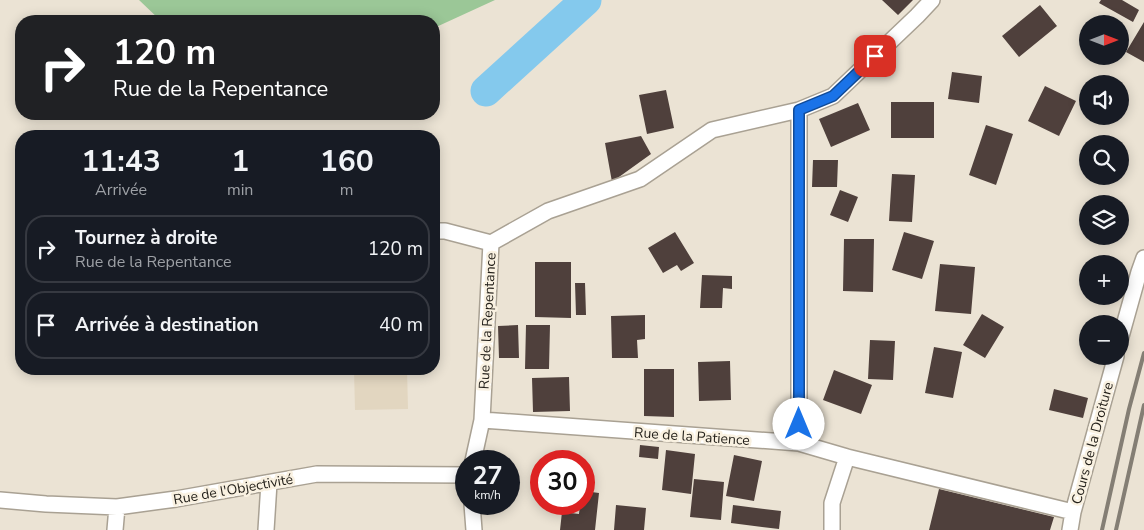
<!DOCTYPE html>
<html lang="fr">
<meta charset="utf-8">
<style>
body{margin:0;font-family:"Nunito Sans",sans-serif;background:#20242c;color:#f1f3f6;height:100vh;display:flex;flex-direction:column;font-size:19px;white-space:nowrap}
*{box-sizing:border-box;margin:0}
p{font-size:16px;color:#9ea1a6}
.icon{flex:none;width:28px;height:28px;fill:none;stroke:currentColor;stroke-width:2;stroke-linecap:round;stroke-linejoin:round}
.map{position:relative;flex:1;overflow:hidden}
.sheet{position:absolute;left:15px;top:130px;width:425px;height:245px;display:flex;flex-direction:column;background:#171b24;border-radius:20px;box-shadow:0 2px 12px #0003}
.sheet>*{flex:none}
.top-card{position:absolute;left:15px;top:15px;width:425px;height:105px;border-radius:20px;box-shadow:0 2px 12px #0003;background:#202124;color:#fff;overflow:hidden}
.needle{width:32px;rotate:90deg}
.tools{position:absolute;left:1079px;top:15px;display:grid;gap:10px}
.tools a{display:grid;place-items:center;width:50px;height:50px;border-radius:50%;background:#171b24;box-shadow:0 2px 12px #0003;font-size:25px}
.speed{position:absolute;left:455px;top:450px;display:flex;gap:10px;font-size:25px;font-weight:700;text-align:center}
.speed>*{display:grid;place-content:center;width:65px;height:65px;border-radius:50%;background:#171b24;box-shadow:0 2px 12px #0003;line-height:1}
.speed small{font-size:12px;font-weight:400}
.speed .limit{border:8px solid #d22;background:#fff;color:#111}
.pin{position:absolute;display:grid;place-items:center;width:42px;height:42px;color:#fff;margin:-21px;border-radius:10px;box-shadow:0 2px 8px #0006}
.me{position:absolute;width:55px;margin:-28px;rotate:0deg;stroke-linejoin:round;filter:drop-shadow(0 0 4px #0008)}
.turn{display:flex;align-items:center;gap:18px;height:105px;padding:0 15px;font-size:22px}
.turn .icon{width:65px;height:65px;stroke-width:2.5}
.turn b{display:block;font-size:35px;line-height:42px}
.eta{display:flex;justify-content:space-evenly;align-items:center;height:85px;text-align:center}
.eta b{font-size:30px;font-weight:700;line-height:35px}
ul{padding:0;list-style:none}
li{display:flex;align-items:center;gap:15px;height:68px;margin:0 10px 8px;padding:0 5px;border:2px solid #363941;border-radius:20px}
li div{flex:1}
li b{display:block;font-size:19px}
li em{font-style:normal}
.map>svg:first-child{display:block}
.built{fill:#e2d6c0}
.green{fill:#9bc797}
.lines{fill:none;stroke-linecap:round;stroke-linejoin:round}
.river{stroke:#84c9ed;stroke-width:31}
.building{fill:#4f403c}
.minor-casing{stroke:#a9a193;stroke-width:18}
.minor{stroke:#fff;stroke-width:15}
.rail{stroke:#847e74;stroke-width:4}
.route-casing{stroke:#114b97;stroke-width:12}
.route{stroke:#1a73e8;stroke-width:9}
.labels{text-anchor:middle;stroke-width:5;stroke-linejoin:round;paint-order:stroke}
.street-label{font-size:14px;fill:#221f19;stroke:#f9f1e1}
</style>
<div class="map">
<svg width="1144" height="530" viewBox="0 0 1144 530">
<rect width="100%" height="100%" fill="#ebe3d4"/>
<path class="built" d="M354 369H407L408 409 355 410Z"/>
<path class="green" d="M139 0H495L434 28V21H161Z"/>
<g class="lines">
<path class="river" d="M486 91 586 0"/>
</g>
<path class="building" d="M882 0H913L898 15Z
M1101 0H1122L1139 10 1133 22 1099 3Z
M1040 5 1057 26 1019 57 1002 36Z
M1144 22V62L1126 52Z
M952 72 982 76 979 103 948 99Z
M1045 86 1076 101 1059 136 1028 121Z
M666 90 674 128 647 134 639 95Z
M891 102H934V138H891Z
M858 103 870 130 831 147 819 119Z
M986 125 1013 134 996 185 969 175Z
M641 136 651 154 612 182 605 143Z
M813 160H838L837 187H812Z
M892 174 915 175 912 222 889 221Z
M840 190 858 197 848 222 830 215Z
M675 232 694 263 681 271 677 265 663 273 648 248Z
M904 232 934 241 922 279 892 270Z
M844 239H874L873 292 843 291Z
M535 262H571V318L535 317Z
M940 264 975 267 971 314 935 311Z
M702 275 732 276V289L723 288 722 308H700Z
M575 283H585L586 315H576Z
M982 314 1004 327 985 358 963 345Z
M645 315V339L637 340 638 358H612L611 316Z
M518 325 519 358H499L498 326Z
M526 325H550L549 369H525Z
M870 340 895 341 893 380 868 379Z
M934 347 962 352 953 398 925 393Z
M730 361 731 400 699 401 698 362Z
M644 369H674V417L644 416Z
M834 370 872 385 861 414 823 400Z
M569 377 570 411 533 412 532 378Z
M1054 389 1088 398 1083 418 1049 410Z
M640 445 659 447 658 459 639 457Z
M666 450 695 454 691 494 662 490Z
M734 455 762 461 754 501 726 496Z
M694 479 724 482 721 520 690 517Z
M939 489 1054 517 1050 530H929Z
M584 491 599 493 595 530H560L562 512 579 514 580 504H584Z
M616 505 646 508 644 530H614Z
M733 505 781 511 779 529 731 523Z"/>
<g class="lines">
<defs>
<path id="minor" d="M434 231H445L491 243
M1120 340 1139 272 1144 258
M482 420 799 443 847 457 1073 512
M799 443V110
M473 461 482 420 491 243 548 211 640 179 712 130 799 110 833 96 917 16 932 0
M0 500 46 504 117 507 176 499 317 474 466 475
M472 504 474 530
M115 530 117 507
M266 530 269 483
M832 530V503L847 457
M1070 530 1073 512 1116 356"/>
</defs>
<use href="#minor" class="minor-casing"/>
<use href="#minor" class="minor"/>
<path class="rail" d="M1102 530 1129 409 1144 353
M1116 530 1144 405"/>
</g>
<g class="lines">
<defs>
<path id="route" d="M799 424V110L833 96 875 56"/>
</defs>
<use href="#route" class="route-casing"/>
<use href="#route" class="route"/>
</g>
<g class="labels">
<g class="street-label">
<text transform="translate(487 321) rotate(-87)" y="5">Rue de la Repentance</text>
<text transform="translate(692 436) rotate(4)" y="5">Rue de la Patience</text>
<text transform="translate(1092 443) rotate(-75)" y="5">Cours de la Droiture</text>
<text transform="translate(233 489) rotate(-10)" y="5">Rue de l'Objectivité</text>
</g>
</g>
</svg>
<div class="tools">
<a><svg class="needle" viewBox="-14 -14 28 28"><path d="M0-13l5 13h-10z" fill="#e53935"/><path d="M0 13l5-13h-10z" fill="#9ea1a6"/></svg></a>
<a><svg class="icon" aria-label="sound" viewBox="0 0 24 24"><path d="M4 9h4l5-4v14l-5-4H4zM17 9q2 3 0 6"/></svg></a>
<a><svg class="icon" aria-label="search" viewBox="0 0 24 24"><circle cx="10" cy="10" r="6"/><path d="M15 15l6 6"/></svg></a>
<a><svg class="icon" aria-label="layers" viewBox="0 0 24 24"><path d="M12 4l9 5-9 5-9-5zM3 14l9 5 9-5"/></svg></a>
<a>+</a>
<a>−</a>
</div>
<div class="speed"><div>27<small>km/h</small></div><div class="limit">30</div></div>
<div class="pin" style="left:875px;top:56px;background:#d93025"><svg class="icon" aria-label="arrive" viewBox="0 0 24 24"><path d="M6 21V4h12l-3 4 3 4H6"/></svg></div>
<svg class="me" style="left:799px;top:424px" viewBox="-20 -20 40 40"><circle r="19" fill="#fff"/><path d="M0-13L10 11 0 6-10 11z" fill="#1a73e8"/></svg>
<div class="top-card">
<div class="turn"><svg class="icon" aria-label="right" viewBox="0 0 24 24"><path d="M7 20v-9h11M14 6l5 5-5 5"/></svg><div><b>120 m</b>Rue de la Repentance</div></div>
</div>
<section class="sheet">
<div class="eta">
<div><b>11:43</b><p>Arrivée</p></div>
<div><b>1</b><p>min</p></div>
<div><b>160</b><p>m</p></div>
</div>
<ul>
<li><svg class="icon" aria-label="right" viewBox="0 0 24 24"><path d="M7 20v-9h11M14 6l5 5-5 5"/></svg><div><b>Tournez à droite</b><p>Rue de la Repentance</p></div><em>120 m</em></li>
<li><svg class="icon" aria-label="arrive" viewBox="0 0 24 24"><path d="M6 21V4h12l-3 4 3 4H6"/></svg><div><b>Arrivée à destination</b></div><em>40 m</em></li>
</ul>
</section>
</div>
